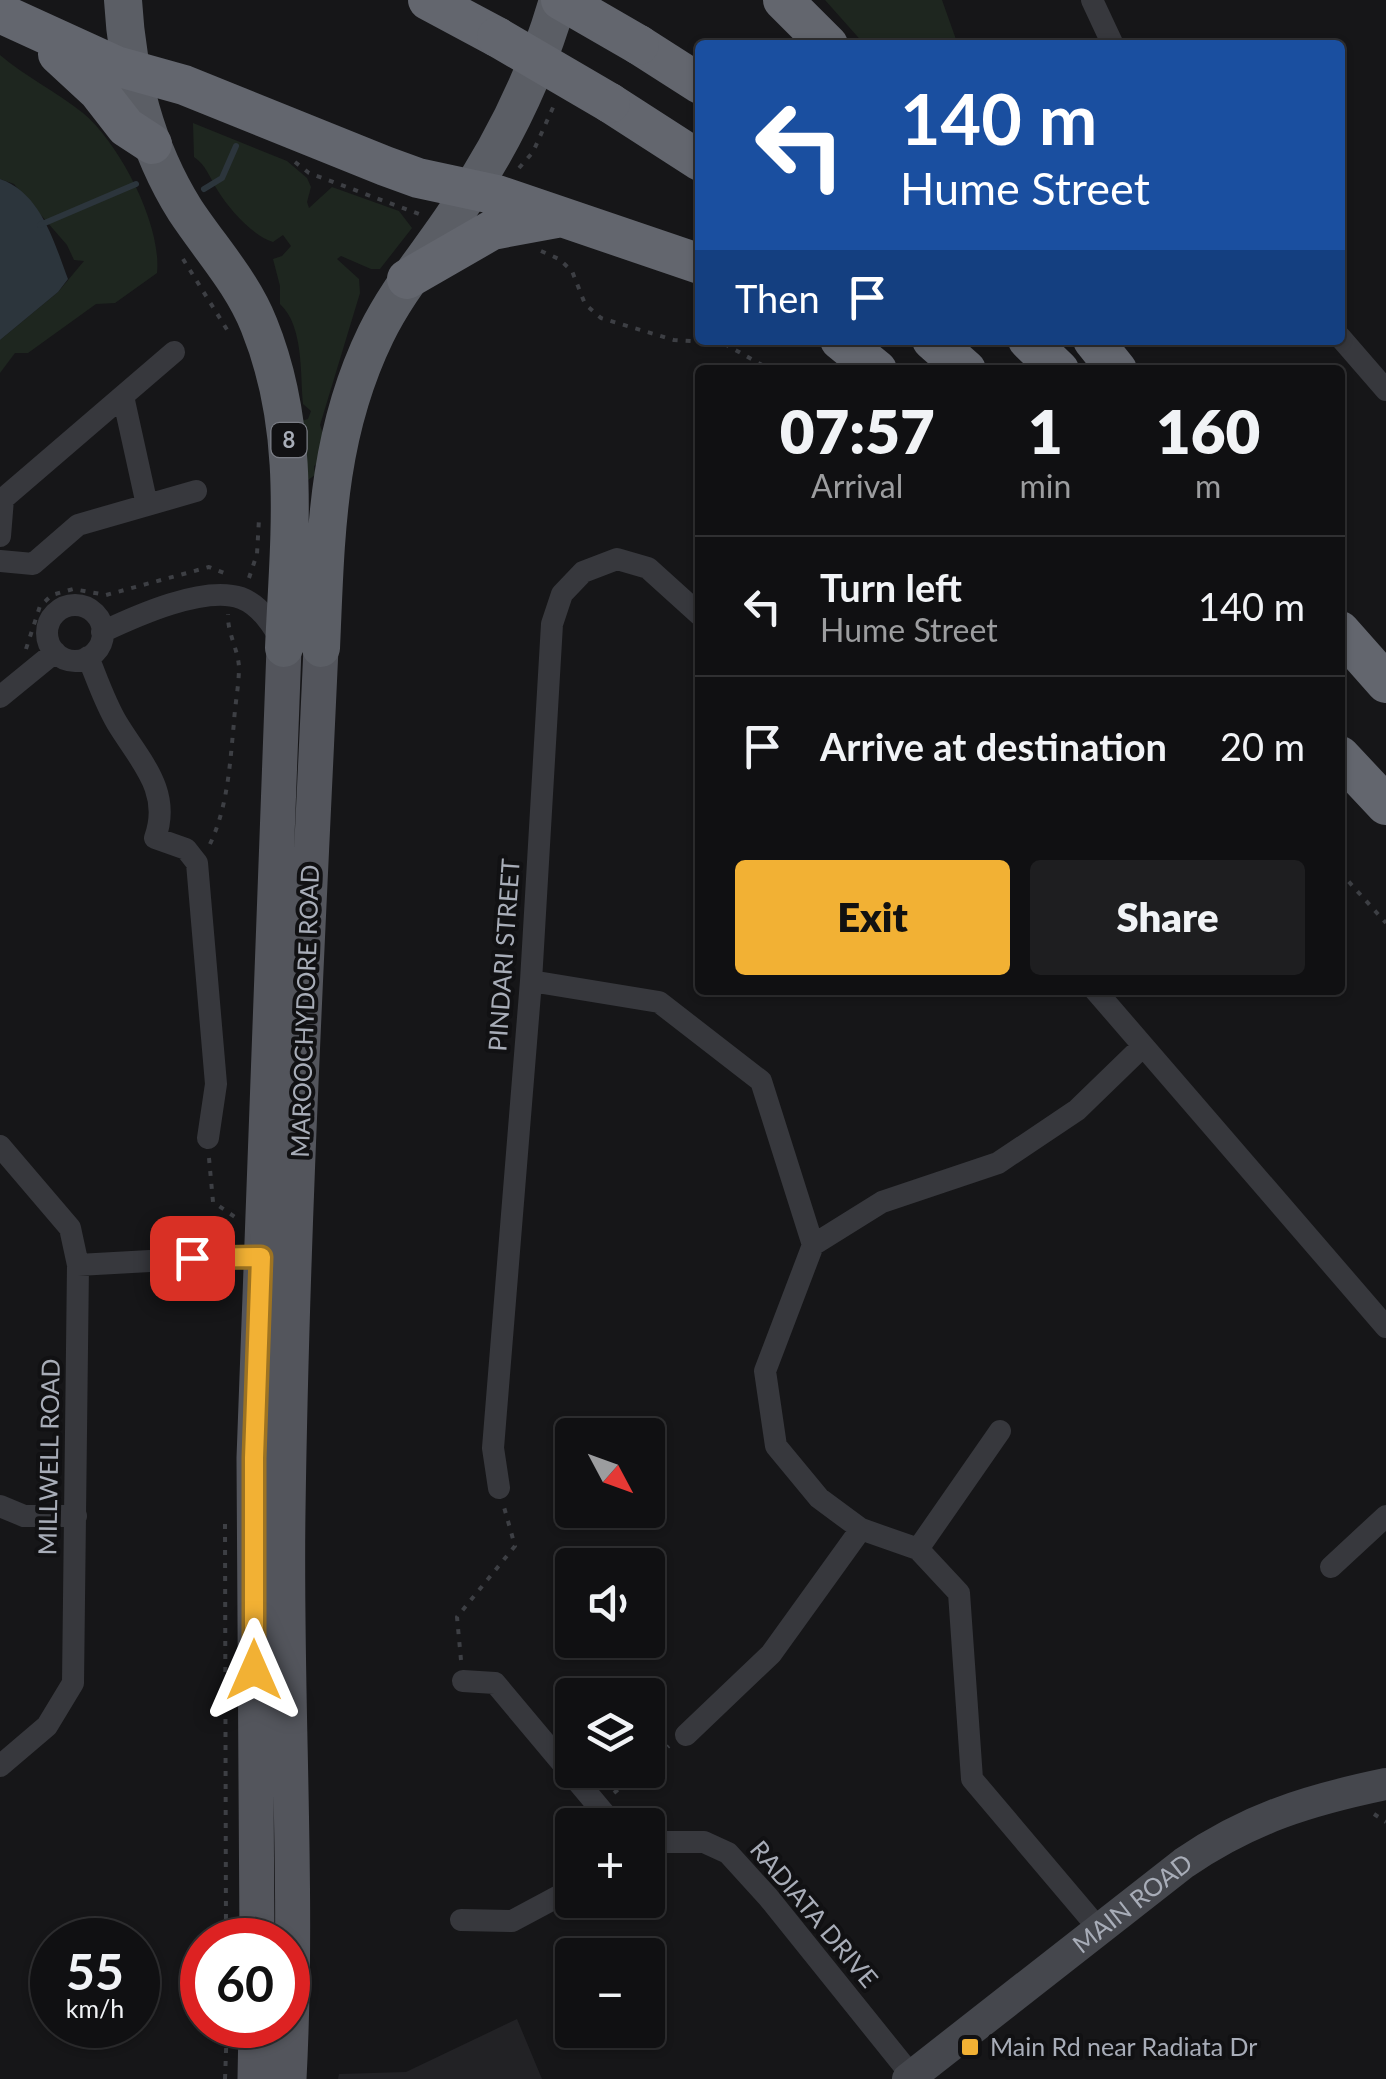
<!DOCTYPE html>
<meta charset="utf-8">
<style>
body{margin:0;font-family:Lato,sans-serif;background:#1e1e20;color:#f1f3f6;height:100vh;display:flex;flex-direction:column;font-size:38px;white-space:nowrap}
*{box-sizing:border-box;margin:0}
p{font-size:32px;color:#9c9d9f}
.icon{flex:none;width:55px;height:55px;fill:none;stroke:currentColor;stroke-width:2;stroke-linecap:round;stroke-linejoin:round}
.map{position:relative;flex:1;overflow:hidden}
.sheet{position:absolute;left:695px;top:365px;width:650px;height:630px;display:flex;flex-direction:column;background:#101012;border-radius:10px;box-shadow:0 2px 8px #0004,0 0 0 2px #303032}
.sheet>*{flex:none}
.banner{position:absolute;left:695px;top:40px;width:650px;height:305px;border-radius:10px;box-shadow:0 2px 8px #0004,0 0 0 2px #303032;background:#1a4fa0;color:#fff;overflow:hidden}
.needle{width:65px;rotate:131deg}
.fabs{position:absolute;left:555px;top:1418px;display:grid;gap:20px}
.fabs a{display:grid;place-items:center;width:110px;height:110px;border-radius:10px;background:#101012;box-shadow:0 2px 8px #0004,0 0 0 2px #303032;font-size:50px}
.speed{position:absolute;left:30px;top:1918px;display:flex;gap:20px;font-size:50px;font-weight:700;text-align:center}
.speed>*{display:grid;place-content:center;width:130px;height:130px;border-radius:50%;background:#101012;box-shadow:0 2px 8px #0004,0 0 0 2px #303032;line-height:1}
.speed small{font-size:25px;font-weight:400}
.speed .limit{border:15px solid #d22;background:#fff;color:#111}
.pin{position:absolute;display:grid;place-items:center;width:85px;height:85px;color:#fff;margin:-42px;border-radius:20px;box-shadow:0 5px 15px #0006}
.me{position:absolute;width:110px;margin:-55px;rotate:0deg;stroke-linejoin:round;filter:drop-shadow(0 0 8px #0008)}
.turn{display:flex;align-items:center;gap:35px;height:210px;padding:0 40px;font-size:45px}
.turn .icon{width:130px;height:130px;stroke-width:2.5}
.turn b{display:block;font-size:70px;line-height:85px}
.then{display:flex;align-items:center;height:95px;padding:0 40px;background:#0003;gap:20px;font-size:38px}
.eta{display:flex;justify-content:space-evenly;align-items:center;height:170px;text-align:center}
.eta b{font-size:60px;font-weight:800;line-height:70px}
.button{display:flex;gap:20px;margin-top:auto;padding:20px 40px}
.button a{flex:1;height:115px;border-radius:10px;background:#f2b134;color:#111;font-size:40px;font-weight:800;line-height:115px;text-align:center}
.button a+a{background:#1e1e20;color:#f1f3f6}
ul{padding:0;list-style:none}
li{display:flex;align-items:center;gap:30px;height:140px;padding:0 40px;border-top:2px solid #303032}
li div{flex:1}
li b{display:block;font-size:38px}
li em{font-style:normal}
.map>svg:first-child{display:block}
.built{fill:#222225}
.green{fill:#1e261f}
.water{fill:#2c353c}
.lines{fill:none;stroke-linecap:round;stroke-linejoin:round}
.stream{stroke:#2c353c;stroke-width:6}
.path{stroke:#3d3f44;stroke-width:4;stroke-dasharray:5 8;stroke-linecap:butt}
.minor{stroke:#37383d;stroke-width:22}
.secondary{stroke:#45474d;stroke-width:32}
.primary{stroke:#53555c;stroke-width:35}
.trunk{stroke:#5b5e65;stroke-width:38}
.motorway{stroke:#63666e;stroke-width:40}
.motorway-bridge{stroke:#63666e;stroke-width:40}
.route-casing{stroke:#9d7322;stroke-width:25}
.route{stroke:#f2b134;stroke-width:18}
.poi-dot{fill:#f2b134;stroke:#111113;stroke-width:4}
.labels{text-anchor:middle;stroke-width:8;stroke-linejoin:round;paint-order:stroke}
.shield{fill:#111113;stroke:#7b7e86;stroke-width:2.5}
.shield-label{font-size:22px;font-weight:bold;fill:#a8adb8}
.street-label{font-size:25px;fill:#a8adb8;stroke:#111113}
.poi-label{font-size:25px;fill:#a8adb8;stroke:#111113;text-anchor:start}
</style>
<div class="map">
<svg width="1386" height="2079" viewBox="0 0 1386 2079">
<rect width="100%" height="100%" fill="#161618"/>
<path class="built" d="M517 2019 542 2079H338L339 2074 406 2072Z"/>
<path class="green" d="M825 0H942L958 45H865Z
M0 55C26 77 57 92 83 113 120 144 162 225 157 273L115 303 96 304 28 353H15L0 373V340L58 292 84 261 74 260 67 245 14 184 0 179Z
M193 123 287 161 307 178 311 187 307 202 309 208 332 187 399 211 412 228 380 269H371L341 256 337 259 359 279 360 293 320 425 324 437 320 462 314 466 315 475 308 480 301 421 308 419 311 411 303 404C300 374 304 326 280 304V286L273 259 282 256 291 246 283 235 273 242C253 236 229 209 218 191 210 178 206 165 194 157Z"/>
<path class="water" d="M0 179C41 193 54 242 68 279L58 292 0 340Z"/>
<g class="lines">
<path class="stream" d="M204 189 222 178 236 146
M40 225 136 184"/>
<path class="path" d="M295 162 309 173 419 214
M519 168 533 152 555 103
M541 251 559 259 572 271 585 304 601 318 674 340 723 343 771 370
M183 259 231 336
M249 578 257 554 259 519
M26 649 40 606 52 595 73 589 106 595 209 567 224 573
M210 844C228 806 230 763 234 722 235 704 239 685 239 667 238 649 227 632 228 614
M1340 872 1386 923
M209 1158 213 1202 235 1217
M225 1524 226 1940
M461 1660 457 1617 515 1546 504 1507
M648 1764 669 1746
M614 1793 641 1770
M1374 1814 1386 1822
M225 2079 227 2025"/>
<path class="minor" d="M1092 0 1113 45
M1340 337 1386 390
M123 396 147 505
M0 536 3 499 174 352
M0 561 33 564 78 525 196 491
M47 633a28 28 0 1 1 56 0a28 28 0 1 1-56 0Z
M102 632C136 616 204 585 241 598 260 605 275 627 283 645
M88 657C97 679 105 703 117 723 140 761 172 791 155 838L186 849 197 863 216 1084 208 1138
M0 697 55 652
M531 981 659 1002 761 1081 813 1245
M1095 990 1386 1327
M0 1146 70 1228 78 1265 73 1683 47 1726 0 1766
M78 1265 222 1257H275
M499 1488 493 1448 531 981 552 624 562 594 583 572 617 559 648 568 700 615
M0 1506 24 1516H76
M918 1549 1000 1431
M1331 1567 1386 1516
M463 1681 495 1683 614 1825
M686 1735 771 1654 861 1529
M648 1849 660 1842H704L728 1853 768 1897 912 2076
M461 1920 512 1921 572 1889
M1099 1929 972 1779 959 1593 918 1549 861 1529 819 1498 776 1446 765 1371 813 1245 882 1202 998 1163 1077 1110 1143 1046"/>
<path class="secondary" id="s1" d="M908 2079 1184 1863C1250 1818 1309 1800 1386 1784"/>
<path class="primary" d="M257 1940 254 1458 284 648
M255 2079 256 2025
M289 2079C299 1890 285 1700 288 1511 292 1223 308 935 321 648"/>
<path class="trunk" d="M123 0C127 73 146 148 185 210 210 248 242 282 259 325 302 431 289 537 284 648
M321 648C326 536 326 437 376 334 398 289 429 254 456 213 501 147 536 77 558 0"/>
<path class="motorway" d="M428 0 497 37
M783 0 828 45
M0 13 116 66 184 85 385 166 418 178 497 195 700 264
M639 45 700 84
M58 54 98 91 126 127 152 144
M610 103 700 161
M407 279 492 230 556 218
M840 340 877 370
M932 340 966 370
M1028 340 1059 370
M1093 340 1117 370
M1340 631 1386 683
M1340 756 1386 805"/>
<path class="motorway-bridge" d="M561 0 639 45
M497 37 610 103"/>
</g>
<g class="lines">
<defs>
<path id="route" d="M192 1258 261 1257 254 1458V1670"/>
</defs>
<use href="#route" class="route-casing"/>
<use href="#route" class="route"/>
</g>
<rect class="poi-dot" x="960" y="2037" width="20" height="20" rx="5"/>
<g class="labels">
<rect class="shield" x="271.5" y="423" width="35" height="34" rx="8"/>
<g class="shield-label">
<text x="289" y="448">8</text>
</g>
<g class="street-label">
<text transform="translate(504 955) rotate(-86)" y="9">PINDARI STREET</text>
<text transform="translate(305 1011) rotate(-88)" y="9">MAROOCHYDORE ROAD</text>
<text transform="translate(49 1457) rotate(-89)" y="9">MILLWELL ROAD</text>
<text dy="9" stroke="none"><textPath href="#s1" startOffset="285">MAIN ROAD</textPath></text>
<text transform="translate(814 1914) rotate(50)" y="9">RADIATA DRIVE</text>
</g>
<g class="poi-label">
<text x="990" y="2056">Main Rd near Radiata Dr</text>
</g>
</g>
</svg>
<div class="fabs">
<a><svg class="needle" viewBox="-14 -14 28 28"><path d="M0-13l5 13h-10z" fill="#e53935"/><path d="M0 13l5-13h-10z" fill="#9c9d9f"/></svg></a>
<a><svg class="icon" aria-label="sound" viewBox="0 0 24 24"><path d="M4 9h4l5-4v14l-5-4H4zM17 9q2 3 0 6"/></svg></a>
<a><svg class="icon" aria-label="layers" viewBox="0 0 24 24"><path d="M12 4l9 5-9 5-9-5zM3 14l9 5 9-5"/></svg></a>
<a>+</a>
<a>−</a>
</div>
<div class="speed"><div>55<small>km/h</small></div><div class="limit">60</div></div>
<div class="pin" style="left:192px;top:1258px;background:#d93025"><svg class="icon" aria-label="arrive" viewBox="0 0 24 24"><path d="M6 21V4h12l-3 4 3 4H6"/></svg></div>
<svg class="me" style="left:254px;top:1670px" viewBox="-20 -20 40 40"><path d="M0-17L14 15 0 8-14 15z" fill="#f2b134" stroke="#fff" stroke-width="4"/></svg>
<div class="banner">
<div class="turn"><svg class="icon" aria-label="left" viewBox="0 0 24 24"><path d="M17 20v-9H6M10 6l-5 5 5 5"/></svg><div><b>140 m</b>Hume Street</div></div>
<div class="then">Then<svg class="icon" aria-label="arrive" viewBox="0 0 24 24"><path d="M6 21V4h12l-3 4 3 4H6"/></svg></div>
</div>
<section class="sheet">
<div class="eta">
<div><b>07:57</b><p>Arrival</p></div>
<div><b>1</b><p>min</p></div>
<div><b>160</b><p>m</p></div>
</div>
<ul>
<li><svg class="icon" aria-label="left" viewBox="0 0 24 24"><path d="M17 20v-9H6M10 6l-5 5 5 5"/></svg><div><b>Turn left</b><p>Hume Street</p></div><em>140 m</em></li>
<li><svg class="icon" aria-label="arrive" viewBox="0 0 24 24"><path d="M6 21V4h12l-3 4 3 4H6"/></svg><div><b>Arrive at destination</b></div><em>20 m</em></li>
</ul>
<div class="button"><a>Exit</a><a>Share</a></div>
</section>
</div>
